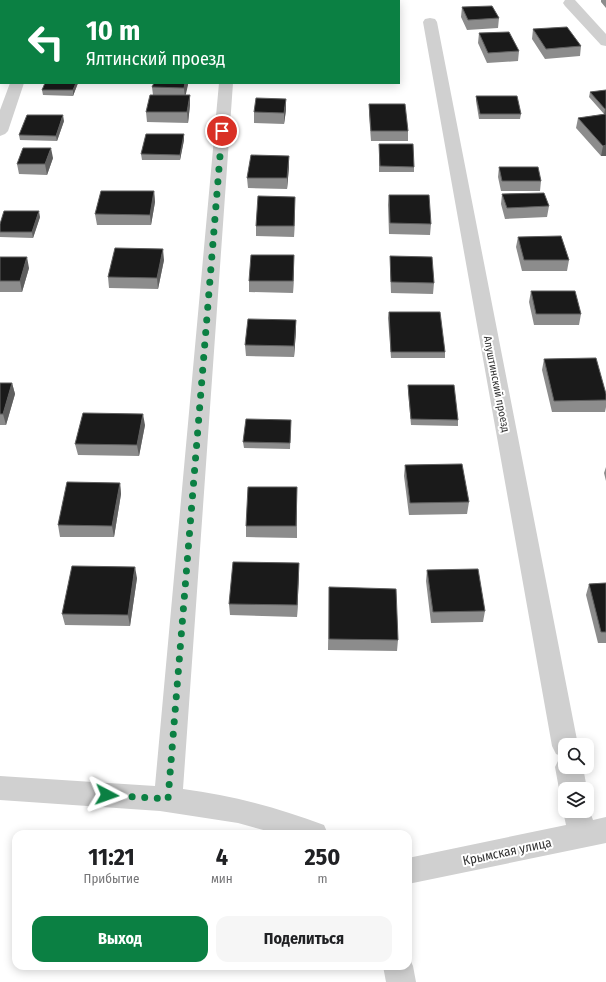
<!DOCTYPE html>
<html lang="ru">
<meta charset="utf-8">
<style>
body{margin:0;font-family:"Fira Sans Condensed",sans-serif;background:#f6f6f6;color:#202124;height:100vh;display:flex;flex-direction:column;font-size:15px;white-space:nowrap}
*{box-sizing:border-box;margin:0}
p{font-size:13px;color:#757577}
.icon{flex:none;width:22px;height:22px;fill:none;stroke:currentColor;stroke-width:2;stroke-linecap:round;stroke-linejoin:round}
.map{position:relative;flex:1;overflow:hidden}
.sheet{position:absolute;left:12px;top:830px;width:400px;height:140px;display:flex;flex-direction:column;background:#fff;border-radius:12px;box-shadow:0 2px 10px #0003}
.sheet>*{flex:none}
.hud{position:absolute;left:0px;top:0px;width:400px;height:84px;box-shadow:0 2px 10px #0003;background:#0b8043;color:#fff;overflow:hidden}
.buttons{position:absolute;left:558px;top:738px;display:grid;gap:8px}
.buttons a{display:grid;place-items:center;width:36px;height:36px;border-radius:8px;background:#fff;box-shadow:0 2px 10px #0003;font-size:20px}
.pin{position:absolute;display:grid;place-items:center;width:34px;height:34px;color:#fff;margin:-17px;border:2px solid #fff;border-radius:50%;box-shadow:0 1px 4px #0007}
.me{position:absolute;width:44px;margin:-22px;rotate:94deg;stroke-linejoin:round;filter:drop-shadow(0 0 3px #0008)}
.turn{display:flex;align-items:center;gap:14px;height:84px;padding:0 20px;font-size:18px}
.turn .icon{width:52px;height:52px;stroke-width:2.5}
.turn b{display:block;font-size:28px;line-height:34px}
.eta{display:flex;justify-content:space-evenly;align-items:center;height:68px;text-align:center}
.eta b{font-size:24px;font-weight:700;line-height:28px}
.cta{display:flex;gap:8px;margin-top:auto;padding:8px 20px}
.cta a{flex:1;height:46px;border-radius:12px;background:#0b8043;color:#fff;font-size:16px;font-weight:700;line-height:46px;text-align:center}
.cta a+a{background:#f6f6f6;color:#202124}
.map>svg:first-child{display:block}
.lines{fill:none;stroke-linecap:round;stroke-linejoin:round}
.minor{fill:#d0d0d0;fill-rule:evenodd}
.wall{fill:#8c8c8c}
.shaded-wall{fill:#5f5f5f}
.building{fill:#1a1a1a;stroke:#5f5f5f}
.route{stroke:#0b8043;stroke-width:7;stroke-dasharray:0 12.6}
.labels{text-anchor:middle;stroke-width:4;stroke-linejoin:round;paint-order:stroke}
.street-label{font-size:11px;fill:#333;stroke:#fff}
.near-street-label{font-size:13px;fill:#333;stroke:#fff}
</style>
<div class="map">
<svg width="606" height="982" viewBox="0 0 606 982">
<rect width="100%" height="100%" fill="#fff"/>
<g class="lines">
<path class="minor" d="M130 0H153L129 1Z
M565 0H575L606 34V46L601 45 565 6 563 3Z
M0 10H1V18H0Z
M430 18 435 19 437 22 578 745H565V767H583L587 789H565V798L559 789 555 767 559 759 564 757 556 754 552 746 423 22 425 19Z
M10 83H24L8 131 5 134 0 136V110Z
M219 83H233L183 789C231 795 278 808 324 825L328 834H278L238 823 160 811 0 800V776L155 786Z
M587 803 593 820 606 817V843L408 884V858L566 825 563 811 565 807V811H587Z
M408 955 413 966 416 982H386L383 966H408Z"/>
</g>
<path class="wall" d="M601 0H606V8L601 2Z
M462 7 499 18 498 28 467 30 461 17Z
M533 29 581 46 580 56 545 59 532 39Z
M479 33 519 51 518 61 487 63 478 43Z
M78 83 73 96 43 95 42 90Z
M154 83H188L185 95H190V105L188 123 147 122 146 112 153 95 152 87Z
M606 90V156H601L576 128 578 118 604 114 589 97 590 92Z
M476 96 521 114 520 119H479L476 101Z
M369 104 408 131V141H371L369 115Z
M286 110 284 124 254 123V112Z
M64 121 57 141 20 140 19 135Z
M184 134V140L180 160H142L141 154Z
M379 144 414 167V172H379Z
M53 158 47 175 19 174 17 164Z
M289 167 287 189 248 188 247 178Z
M499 167 541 181 540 191H501L498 177Z
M154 191 155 202 151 225H97L95 214Z
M502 194 549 206 547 217 505 219 501 204Z
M389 195 431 224 430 235 389 234 388 205Z
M295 197 294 237 256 236V226Z
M40 217 33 238 0 237V224Z
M518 237 569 260 567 271H522L516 247Z
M294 255V266L293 293 249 292V281Z
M390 256 434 283 433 294 391 293 390 267Z
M0 257 29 268 22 292H0Z
M164 260 158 289 109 288 108 277Z
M531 291 581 314 579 325H534L529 302Z
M389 312 445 352V358H391L388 318Z
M296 320V331L294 357 246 356 245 345Z
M544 359 606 394V407L605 412H552L542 370Z
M0 383H12L15 394 6 425H0Z
M408 385 458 420V426L411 425 408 391Z
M291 420 290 449 244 448 243 442Z
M145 425 139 456 78 455 75 444Z
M405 465 469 502 467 514 409 515 404 476Z
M606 467V481L604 473Z
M120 483 121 494 114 537H60L58 525Z
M297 487V538L246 537V526Z
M299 563 297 617 230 615 229 604Z
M427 570 485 611 483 622 431 623 426 581Z
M137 578 130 626 65 625 62 614Z
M606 583V643H598L586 595 589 584Z
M329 587 398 640 397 651 328 650Z"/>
<path class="shaded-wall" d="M32 0H68V1H32Z
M254 0H287V1H254Z
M76 83H78L73 96V90Z
M185 83H188V85L185 98 184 88Z
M190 95V105L188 123 187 112Z
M286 99V110L284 124V113Z
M605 109H606V114H604Z
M63 115 64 121 57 141 56 136Z
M184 134V140L180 160V155Z
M606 145V156H601L603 146Z
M51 148 53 158 47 175 45 164Z
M289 156V167L287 189V178Z
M154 191 155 202 151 225 150 215Z
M295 197V208L294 237V226Z
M39 211 40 217 33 238 32 232Z
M163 249 164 260 158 289 157 278Z
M294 255V266L293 293V281Z
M27 257 29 268 22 292 20 281Z
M296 320V331L294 357V346Z
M12 383 15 394 6 425 3 414Z
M143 414 145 425 139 456 137 445Z
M120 483 121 494 114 537 112 526Z
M299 563V575L297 617V605Z
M135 567 137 578 130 626 128 615Z"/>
<path class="building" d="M170 0H200L201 1H170Z
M492 6 499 18 468 20 462 7Z
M567 27 581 46 546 49 533 29Z
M509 32 519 51 488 53 479 33Z
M45 83H76L73 90H42Z
M154 83H185L184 88 152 87Z
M606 90V109H605L590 92Z
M150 95H190L187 112H146Z
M476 96H517L521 114H480Z
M256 98 286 99 284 113 254 112Z
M369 104H405L408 131H371Z
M606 114V145L603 146 578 118Z
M27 115H63L56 136 19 135Z
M146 134H184L180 155 141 154Z
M379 144H413L414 167 380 166Z
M23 148H51L45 164H17Z
M251 155 289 156 287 178H247Z
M499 167H538L541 181H502Z
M101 191H154L150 215 95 214Z
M544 193 549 206 507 208 502 194Z
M389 195H429L431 224 390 223Z
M258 196 295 197 294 226H256Z
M4 211H39L32 232H0V224Z
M561 236 569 260H524L518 237Z
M115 248 163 249 157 278 108 277Z
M251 255H294L293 281H249Z
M390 256 432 257 434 283 391 282Z
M0 257H27L20 281H0Z
M531 291H575L581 314H536Z
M389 312H440L445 352H391Z
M248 319 296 320 294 346 245 345Z
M596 358 606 394V400L554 401 544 359Z
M0 383H12L3 414H0Z
M408 385H454L458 420 411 419Z
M83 413 143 414 137 445 75 444Z
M246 419 291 420 290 443 243 442Z
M462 464 469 502 410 503 405 465Z
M67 482 120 483 112 526 58 525Z
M248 487H297L296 526H246Z
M233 562 299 563 297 605 229 604Z
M72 566 135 567 128 615 62 614Z
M478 569 485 611 433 612 427 570Z
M606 583V632H601L589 584Z
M329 587 396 589 398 640 329 639Z"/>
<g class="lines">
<path class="route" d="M107 795 168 799 222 131"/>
</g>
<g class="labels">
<g class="street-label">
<text transform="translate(497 384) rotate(79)" y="4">Алуштинский проезд</text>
</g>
<g class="near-street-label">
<text transform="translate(507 851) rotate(-12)" y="5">Крымская улица</text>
</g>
</g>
</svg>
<div class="buttons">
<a><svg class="icon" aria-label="search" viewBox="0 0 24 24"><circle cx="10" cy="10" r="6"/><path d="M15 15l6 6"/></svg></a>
<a><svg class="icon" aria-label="layers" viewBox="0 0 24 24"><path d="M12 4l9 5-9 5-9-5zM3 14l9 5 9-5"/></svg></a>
</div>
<div class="pin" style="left:222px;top:131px;background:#d93025"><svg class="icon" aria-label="arrive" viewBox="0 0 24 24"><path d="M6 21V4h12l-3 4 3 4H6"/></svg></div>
<svg class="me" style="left:107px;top:795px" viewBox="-20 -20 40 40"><path d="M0-17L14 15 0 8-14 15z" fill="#0b8043" stroke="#fff" stroke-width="4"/></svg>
<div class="hud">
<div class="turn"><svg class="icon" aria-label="left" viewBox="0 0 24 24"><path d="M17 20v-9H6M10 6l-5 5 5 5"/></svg><div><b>10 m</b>Ялтинский проезд</div></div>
</div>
<section class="sheet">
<div class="eta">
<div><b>11:21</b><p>Прибытие</p></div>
<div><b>4</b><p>мин</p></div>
<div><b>250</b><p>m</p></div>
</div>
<div class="cta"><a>Выход</a><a>Поделиться</a></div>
</section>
</div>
